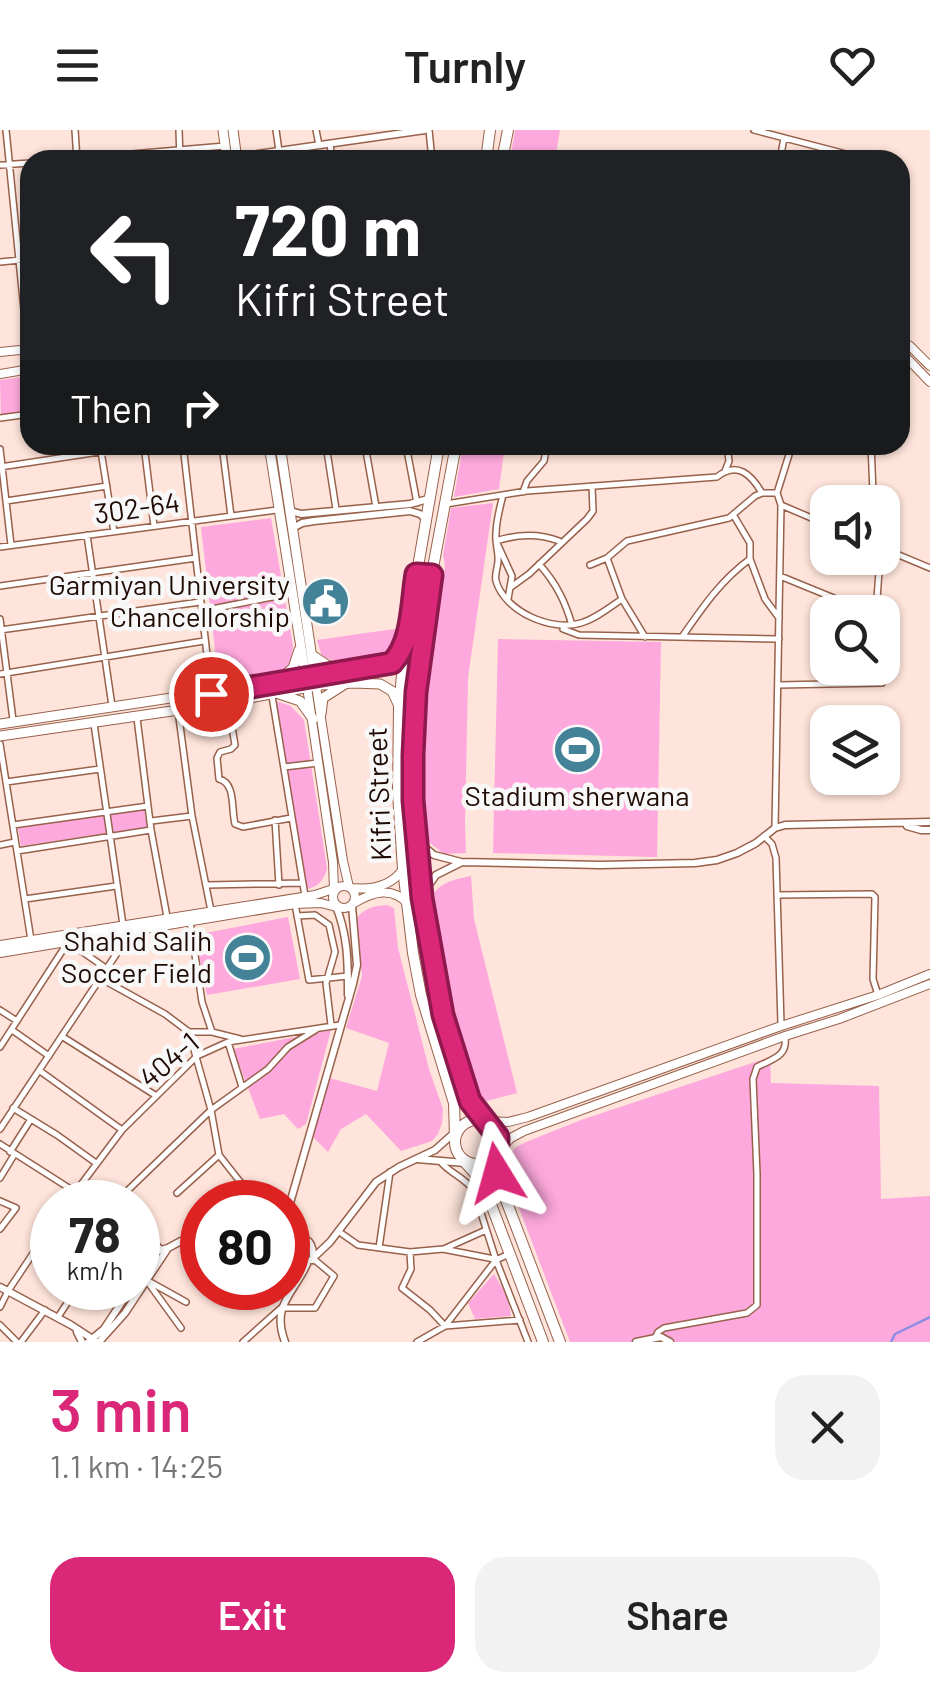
<!DOCTYPE html>
<meta charset="utf-8">
<style>
body{margin:0;font-family:Barlow,sans-serif;background:#f2f2f2;color:#222;height:100vh;display:flex;flex-direction:column;font-size:38px;white-space:nowrap}
*{box-sizing:border-box;margin:0}
p{font-size:32px;color:#767676}
.icon{flex:none;width:55px;height:55px;fill:none;stroke:currentColor;stroke-width:2;stroke-linecap:round;stroke-linejoin:round}
.map{position:relative;height:1212px;overflow:hidden}
.sheet{display:flex;flex-direction:column;background:#fff;flex:1}
.sheet>*{flex:none}
.banner{position:absolute;left:20px;top:20px;width:890px;height:305px;border-radius:30px;box-shadow:0 2px 8px #0004;background:#202124;color:#fff;overflow:hidden}
.fabs{position:absolute;left:810px;top:355px;display:grid;gap:20px}
.fabs a{display:grid;place-items:center;width:90px;height:90px;border-radius:20px;background:#fff;box-shadow:0 2px 8px #0004;font-size:50px}
.speed{position:absolute;left:30px;top:1050px;display:flex;gap:20px;font-size:50px;font-weight:700;text-align:center}
.speed>*{display:grid;place-content:center;width:130px;height:130px;border-radius:50%;background:#fff;box-shadow:0 2px 8px #0004;line-height:1}
.speed small{font-size:25px;font-weight:400}
.speed .limit{border:15px solid #d22;background:#fff;color:#111}
.pin{position:absolute;display:grid;place-items:center;width:85px;height:85px;color:#fff;margin:-42px;border:5px solid #fff;border-radius:50%;box-shadow:0 2px 10px #0007}
.me{position:absolute;width:110px;margin:-55px;rotate:352deg;stroke-linejoin:round;filter:drop-shadow(0 0 8px #0008)}
.turn{display:flex;align-items:center;gap:35px;height:210px;padding:0 50px;font-size:45px}
.turn .icon{width:130px;height:130px;stroke-width:2.5}
.turn b{display:block;font-size:70px;line-height:85px}
.then{display:flex;align-items:center;height:95px;padding:0 50px;background:#0003;gap:20px;font-size:38px}
.round{display:grid;place-items:center;flex:none;width:105px;height:105px;border-radius:30px;background:#f2f2f2}
.overview{display:flex;align-items:center;justify-content:space-between;height:170px;padding:0 50px}
h1{font-size:60px;font-weight:600;line-height:75px;color:#db2777}
.button{display:flex;gap:20px;margin-top:auto;padding:20px 50px}
.button a{flex:1;height:115px;border-radius:30px;background:#db2777;color:#fff;font-size:40px;font-weight:600;line-height:115px;text-align:center}
.button a+a{background:#f2f2f2;color:#222}
header{display:flex;justify-content:space-between;align-items:center;height:130px;padding:0 50px;background:#fff;font-size:45px;font-weight:600}
.map>svg:first-child{display:block}
.green{fill:#fea9dd}
.lines{fill:none;stroke-linecap:round;stroke-linejoin:round}
.stream{stroke:#8c8ce3;stroke-width:2.5}
.minor-casing{stroke:#98614b;stroke-width:8}
.tertiary-casing{stroke:#98614b;stroke-width:9}
.secondary-casing{stroke:#98614b;stroke-width:10}
.primary-casing{stroke:#98614b;stroke-width:11}
.trunk-casing{stroke:#98614b;stroke-width:12}
.minor{stroke:#fff;stroke-width:5}
.tertiary{stroke:#fff;stroke-width:6}
.secondary{stroke:#fff;stroke-width:8}
.primary{stroke:#fff;stroke-width:9}
.trunk{stroke:#fff;stroke-width:10}
.route-casing{stroke:#8e194d;stroke-width:25}
.route{stroke:#db2777;stroke-width:18}
.labels{text-anchor:middle;stroke-width:9;stroke-linejoin:round;paint-order:stroke}
.street-label{font-size:28px;fill:#1f0b04;stroke:#f8f8f8}
.poi-label{font-size:28px;fill:#1f0b04;stroke:#f8f8f8;text-anchor:end}
</style>
<header><svg class="icon" aria-label="menu" viewBox="0 0 24 24"><path d="M4 6h16M4 12h16M4 18h16"/></svg>Turnly<svg class="icon" aria-label="heart" viewBox="0 0 24 24"><path d="M12 20l-8-8c-3-5 5-10 8-4 3-6 11-1 8 4z"/></svg></header>
<div class="map">
<svg width="930" height="1212" viewBox="0 0 930 1212">
<rect width="100%" height="100%" fill="#fee4da"/>
<path class="green" d="M515 0H560L555 30H510Z
M30 246V281L1 285 0 250Z
M463 315H505L499 359 454 367Z
M493 373 468 548 465 693 466 723 444 724 425 709 422 659 424 574 435 467C441 455 448 440 443 426L451 378Z
M271 388 293 516C292 524 291 533 285 540 276 549 233 554 219 554L201 397Z
M401 498C396 538 378 530 345 534L326 528 321 524 317 510Z
M498 509 661 512 657 727 493 723Z
M276 571 291 576 304 590 327 738C325 749 318 757 307 759Z
M144 679 147 697 21 716 18 698Z
M471 746 474 789 517 963 487 971 480 967 471 948 428 772C438 753 451 750 471 746Z
M387 775 394 778 398 818 429 939 443 979 442 993 438 1004 432 1011 401 1021 366 984 341 999 328 1022 313 1007 315 992 329 948 377 961 389 913 346 898 362 846 356 789C364 778 374 776 387 775Z
M288 787 300 849 207 865 195 805Z
M331 900 306 994 298 999 284 984 260 989 233 919Z
M770 927 771 953 879 956 881 1069 930 1066V1212H570L506 1044 507 1029 516 1017 526 1012 581 990Z
M494 1144 508 1168 511 1186 475 1189 468 1173Z"/>
<g class="lines">
<path class="stream" d="M891 1212 895 1204 930 1187"/>
<defs>
<path id="minor" d="M6 0 28 220
M75 0 77 30
M179 0 180 30
M276 0 279 21
M316 0 319 15
M429 0 432 30
M754 0 869 30
M330 14 332 30
M61 30 225 16
M780 30 784 8
M0 35 30 33
M0 132 30 129
M0 288 30 284
M100 315 114 402
M144 315 154 396
M183 315 211 560
M222 315 231 386
M326 315 336 379
M365 315 376 377
M406 315 417 373
M871 315 873 362 871 372
M0 319 11 415
M0 337 145 315
M725 341 729 331 727 315
M523 362 527 351 544 331 547 315
M503 365C500 377 496 391 496 404 495 412 498 420 498 428 499 436 494 443 496 451 505 482 552 502 581 493 595 489 609 478 622 469L607 428
M6 371 107 356
M446 374 527 361 717 347C737 331 751 344 762 363
M781 375 828 395
M87 405 112 576
M0 417 277 380
M882 418 930 438
M750 429 765 469 779 488
M539 434C556 453 565 471 572 495
M590 435 607 428 627 411 729 388 755 366 762 363H777
M780 446 868 482
M0 456 196 428
M511 457 529 444 587 389 593 381 592 356
M508 469 512 446 496 411C518 404 538 403 559 411
M622 469 645 507
M202 481 292 463
M876 482 880 428
M0 489 13 590
M563 499 579 505 779 509
M0 500 200 472
M682 507C702 478 721 450 750 429V413L734 386
M0 544 204 511
M778 555 882 553
M272 566 305 766
M228 574 235 615 231 619 220 622 217 628 219 649C236 653 231 679 235 694L243 697 291 688
M178 580 192 686 211 781
M137 588 151 700 167 787
M94 594 123 795
M0 614 31 810
M284 637 318 633
M6 652 100 639
M275 690 279 755
M151 691 192 686
M13 695 148 676
M775 698 781 375 777 363 792 315
M764 706 772 714 776 728 781 894
M0 715 15 712
M17 721 151 700
M207 755 303 753
M777 765 872 764 875 767 873 849 878 865
M25 769 116 756
M295 774 309 850 348 846
M297 786 315 785 329 795 335 822 326 853 331 895
M190 791 202 872 212 902
M73 811 77 818 107 839
M100 848 165 884 189 902 211 980 219 1025 256 1072
M0 880 17 891
M12 900 49 926
M189 902H212L240 909
M63 907 155 965
M228 912 242 957
M0 917 68 812
M40 941 122 1000
M13 978 57 1005 96 1033
M0 999 131 802
M0 1014 91 1072
M10 1022 31 989
M440 1031C450 1044 465 1047 474 1061L496 1130 528 1212
M0 1048 14 1025
M126 1062 211 980 268 939 288 917 317 899
M177 1063 219 1025
M0 1071 16 1078 0 1099
M68 1072 122 1000 197 926 228 912 340 895
M210 1072 239 1052
M193 1085 202 1078
M338 1101 358 1115 410 1122 443 1119 494 1129
M138 1102 153 1111 162 1121
M379 1118 390 1042
M446 1118 486 1100
M410 1122 411 1139 402 1158 430 1180 445 1196 520 1190
M147 1151 181 1198
M150 1152 186 1172
M208 1160 209 1158
M0 1177 8 1161 52 1095
M58 1187 77 1158
M0 1195 17 1212
M655 1208 658 1202 664 1198 747 1183 757 1175V1044L753 949 757 937C772 929 788 927 785 906
M21 1212 45 1180
M243 1212 281 1178H315L334 1146 316 1131 311 1130
M417 1212 445 1196 496 1130 509 1124"/>
<path id="tertiary" d="M237 27 425 0
M291 381 301 384 410 374 428 369
M293 398 302 393 314 391 410 381 420 384 426 389
M907 696 921 700H930
M417 711 434 725 461 732 600 735 695 733 717 730 737 723 756 713 775 698 785 695 930 692
M424 762 436 745 460 733
M335 774C348 804 348 833 348 865
M417 1029 465 1033
M288 1080 353 854 357 835 352 776
M288 1089 291 1097 300 1106
M288 1110C301 1102 313 1110 313 1125
M311 1130 330 1112 376 1052 399 1037 435 1020 454 1003
M288 1134 298 1137 305 1135
M138 1147 154 1122 168 1118 181 1111 187 1112 202 1120
M0 1157 71 1195 97 1212
M77 1202 82 1212
M88 1212 104 1199 131 1158
M99 1212 125 1183 168 1118
M285 1212C271 1175 293 1165 307 1134
M636 1212 661 1207 670 1212"/>
<path id="secondary" d="M900 210 910 216 930 236
M900 221 930 252
M0 222 30 219
M0 244 30 239
M316 556 343 731 349 757
M307 557 333 732 334 760
M333 767a11 11 0 1 1 22 0a11 11 0 1 1-22 0Z
M351 758C371 760 391 757 403 739
M354 773C373 762 392 756 408 774
M0 815 315 765 339 757
M0 823 295 774 321 773 340 778
M488 991 508 992 528 987 781 896 878 865 930 844
M498 1021 511 1008 524 1001 785 906 839 889 930 854"/>
<path id="primary" d="M223 0 227 30
M233 0 237 30
M269 315 306 549
M280 315 315 548
M312 525 327 535 343 539
M278 551 293 538 299 520
M279 564 300 571 313 589
M321 584 323 568 345 554
M0 594 387 535 395 530 404 517
M0 606 206 576 321 555 354 553 380 554 392 561 398 574"/>
<path id="trunk" d="M486 30 490 0
M502 30 508 0
M439 315 405 512 399 578 398 663 403 739 413 823 421 865 454 973 455 1008
M456 315 432 443 416 562 413 670 422 768 443 885 470 971 491 996
M455 1012a22 22 0 1 1 44 0a22 22 0 1 1-44 0Z
M498 1016V1049L560 1212
M461 1028 478 1047 486 1061 543 1212"/>
</defs>
<use href="#minor" class="minor-casing"/>
<use href="#tertiary" class="tertiary-casing"/>
<use href="#secondary" class="secondary-casing"/>
<use href="#primary" class="primary-casing"/>
<use href="#trunk" class="trunk-casing"/>
<use href="#minor" class="minor"/>
<use href="#tertiary" class="tertiary"/>
<use href="#secondary" class="secondary"/>
<use href="#primary" class="primary"/>
<use href="#trunk" class="trunk"/>
</g>
<g class="lines">
<defs>
<path id="route" d="M211 564 392 533C413 511 411 472 416 444L432 445 416 562 413 625V670L422 768 443 885 470 971 498 1007 497 1043"/>
</defs>
<use href="#route" class="route-casing"/>
<use href="#route" class="route"/>
</g>
<defs>
<symbol id="civic-disc" viewBox="-11 -11 22 22"><circle r="9.5" fill="#438297" stroke="#f8f8f8"/><path d="M-.6-6.5H3V-4.5H.6V-3L4-1V1h2V6H-6V1h2V-1L-.6-3ZM-1.2 2.5V6h2.4V2.5Z" fill="#fff"/></symbol>
<symbol id="stadium-disc" viewBox="-11 -11 22 22"><circle r="9.5" fill="#438297" stroke="#f8f8f8"/><path d="M0-5a6.5 5 0 1 0 0 10a6.5 5 0 1 0 0-10ZM-3.5-1.8h7v3.6h-7Z" fill="#fff"/></symbol>
</defs>
<g fill-rule="evenodd">
<use href="#civic-disc" x="298" y="444" width="55" height="55"/>
<use href="#stadium-disc" x="550" y="592" width="55" height="55"/>
<use href="#stadium-disc" x="220" y="800" width="55" height="55"/>
</g>
<g class="labels">
<g class="street-label">
<text transform="translate(137 378) rotate(-8)" y="10">302-64</text>
<text transform="translate(379 664) rotate(-92)" y="10">Kifri Street</text>
<text transform="translate(169 930) rotate(-40)" y="10">404-1</text>
</g>
<g class="poi-label">
<text x="290" y="465">Garmiyan University<tspan x="290" dy="32">Chancellorship</tspan></text>
<text x="577" y="676" text-anchor="middle">Stadium sherwana</text>
<text x="212" y="821">Shahid Salih<tspan x="212" dy="32">Soccer Field</tspan></text>
</g>
</g>
</svg>
<div class="fabs">
<a><svg class="icon" aria-label="sound" viewBox="0 0 24 24"><path d="M4 9h4l5-4v14l-5-4H4zM17 9q2 3 0 6"/></svg></a>
<a><svg class="icon" aria-label="search" viewBox="0 0 24 24"><circle cx="10" cy="10" r="6"/><path d="M15 15l6 6"/></svg></a>
<a><svg class="icon" aria-label="layers" viewBox="0 0 24 24"><path d="M12 4l9 5-9 5-9-5zM3 14l9 5 9-5"/></svg></a>
</div>
<div class="speed"><div>78<small>km/h</small></div><div class="limit">80</div></div>
<div class="pin" style="left:211px;top:564px;background:#d93025"><svg class="icon" aria-label="arrive" viewBox="0 0 24 24"><path d="M6 21V4h12l-3 4 3 4H6"/></svg></div>
<svg class="me" style="left:497px;top:1043px" viewBox="-20 -20 40 40"><path d="M0-17L14 15 0 8-14 15z" fill="#db2777" stroke="#fff" stroke-width="4"/></svg>
<div class="banner">
<div class="turn"><svg class="icon" aria-label="left" viewBox="0 0 24 24"><path d="M17 20v-9H6M10 6l-5 5 5 5"/></svg><div><b>720 m</b>Kifri Street</div></div>
<div class="then">Then<svg class="icon" aria-label="right" viewBox="0 0 24 24"><path d="M7 20v-9h11M14 6l5 5-5 5"/></svg></div>
</div>
</div>
<section class="sheet">
<div class="overview"><div><h1>3 min</h1><p>1.1 km · 14:25</p></div><a class="round"><svg class="icon" aria-label="close" viewBox="0 0 24 24"><path d="M6 6l12 12M18 6L6 18"/></svg></a></div>
<div class="button"><a>Exit</a><a>Share</a></div>
</section>
